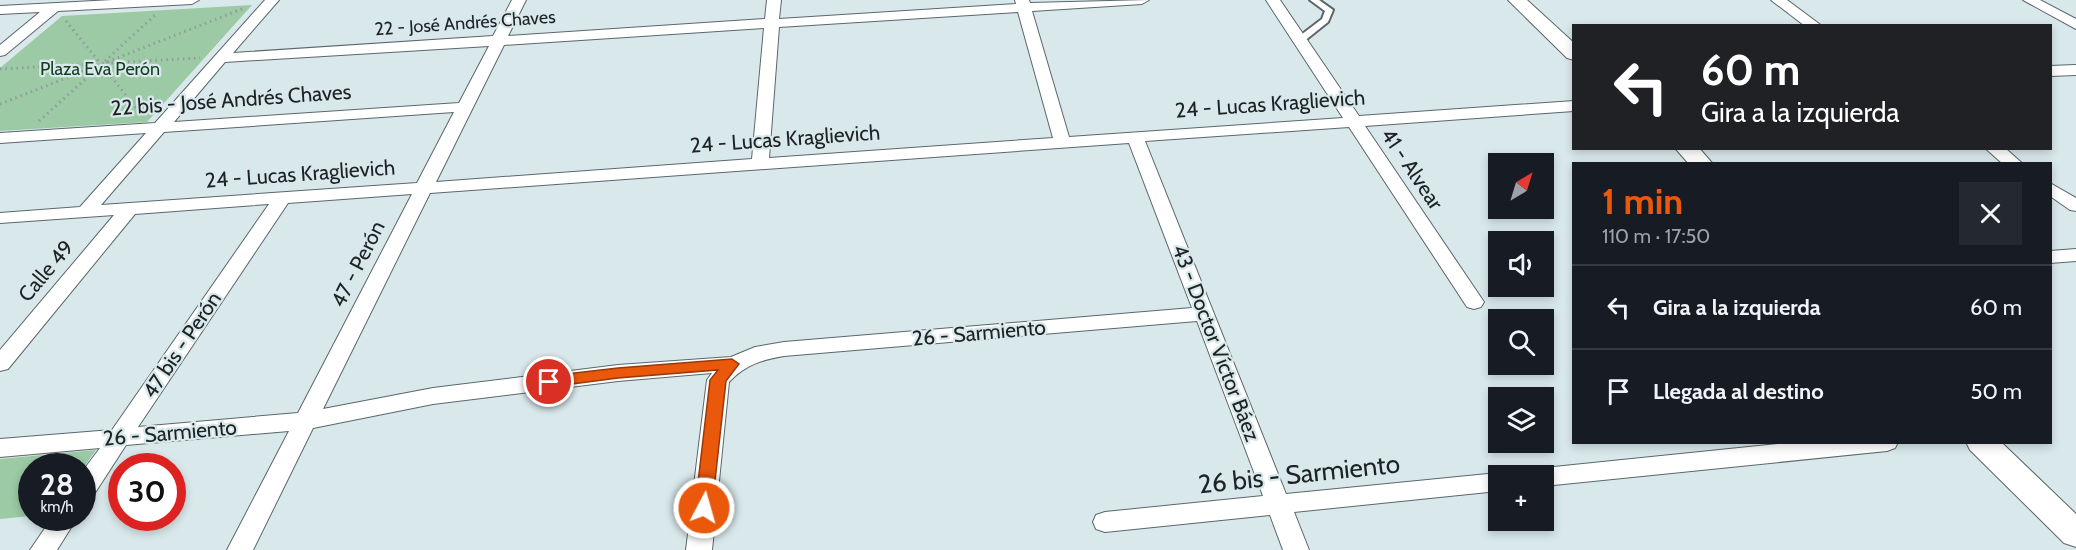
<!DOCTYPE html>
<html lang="es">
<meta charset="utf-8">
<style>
body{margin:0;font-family:Cabin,sans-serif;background:#242831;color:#f1f3f6;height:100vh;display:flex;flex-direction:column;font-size:22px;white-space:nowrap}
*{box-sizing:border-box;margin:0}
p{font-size:20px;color:#9ea1a6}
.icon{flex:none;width:33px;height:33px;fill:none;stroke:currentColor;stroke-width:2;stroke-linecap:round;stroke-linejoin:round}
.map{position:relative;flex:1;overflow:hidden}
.sheet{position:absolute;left:1572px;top:162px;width:480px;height:282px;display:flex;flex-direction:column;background:#171b24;border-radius:0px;box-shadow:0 3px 9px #0003}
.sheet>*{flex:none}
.banner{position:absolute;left:1572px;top:24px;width:480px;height:126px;border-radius:0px;box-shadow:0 3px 9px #0003;background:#202124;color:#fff;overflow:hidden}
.needle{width:39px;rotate:38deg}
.buttons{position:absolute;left:1488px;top:153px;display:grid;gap:12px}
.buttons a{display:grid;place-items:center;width:66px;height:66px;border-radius:0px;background:#171b24;box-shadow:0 3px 9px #0003;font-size:30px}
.speed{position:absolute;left:18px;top:453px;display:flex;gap:12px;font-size:30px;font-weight:700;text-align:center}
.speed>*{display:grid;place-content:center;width:78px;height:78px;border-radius:50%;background:#171b24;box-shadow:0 3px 9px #0003;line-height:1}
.speed small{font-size:15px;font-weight:400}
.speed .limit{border:9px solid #d22;background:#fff;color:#111}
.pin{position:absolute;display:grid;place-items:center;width:51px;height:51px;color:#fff;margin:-26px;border:3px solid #fff;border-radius:50%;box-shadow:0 2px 6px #0007}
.me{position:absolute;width:66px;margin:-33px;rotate:6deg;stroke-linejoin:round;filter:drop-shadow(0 0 4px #0008)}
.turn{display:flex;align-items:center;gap:21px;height:126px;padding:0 30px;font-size:27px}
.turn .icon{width:78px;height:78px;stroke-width:2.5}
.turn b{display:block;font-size:42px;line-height:51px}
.round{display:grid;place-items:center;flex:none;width:63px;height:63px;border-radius:0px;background:#242831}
.headline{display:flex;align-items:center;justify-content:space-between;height:102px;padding:0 30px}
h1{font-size:36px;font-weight:700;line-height:45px;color:#ea580c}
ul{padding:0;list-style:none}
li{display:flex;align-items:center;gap:18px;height:84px;padding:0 30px;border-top:2px solid #363941}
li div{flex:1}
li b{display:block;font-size:22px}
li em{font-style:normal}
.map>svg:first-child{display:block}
.green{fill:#9bcaa4}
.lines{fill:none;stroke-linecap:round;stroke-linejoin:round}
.service-casing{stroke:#5b676a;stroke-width:4}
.minor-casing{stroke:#5b676a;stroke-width:2}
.tertiary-casing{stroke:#5b676a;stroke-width:2}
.path{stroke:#919c9e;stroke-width:3;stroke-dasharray:1.5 4;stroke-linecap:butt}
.service{fill:#fff;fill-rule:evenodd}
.minor{fill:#fff;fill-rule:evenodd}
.tertiary{fill:#fff;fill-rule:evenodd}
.route{fill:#ea580c;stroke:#983908;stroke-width:1.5}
.labels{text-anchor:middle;stroke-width:4.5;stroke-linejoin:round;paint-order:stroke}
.far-street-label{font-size:18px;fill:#1d2223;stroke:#d9e8eb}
.far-park-label{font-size:18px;fill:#143c1f;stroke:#d9e8eb}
.street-label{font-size:21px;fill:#1d2223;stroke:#d9e8eb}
.near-street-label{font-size:26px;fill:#1d2223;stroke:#d9e8eb}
</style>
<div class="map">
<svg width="2076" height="550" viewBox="0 0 2076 550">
<rect width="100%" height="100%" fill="#d9e8eb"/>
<path class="green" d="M252 5 147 122 0 131V68L62 16Z
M96 450 83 468 32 466 31 516 0 519V459Z"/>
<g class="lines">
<defs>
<path id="service" d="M1310 0H1319L1333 10 1328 22 1303 42H1297V38L1322 19 1325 11Z"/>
<path id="minor" d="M113 0H199L192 4 58 11 5 55 0 56V45L40 12 0 14V6Z
M265 0H279L233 53 493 36 512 0H526L508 36 765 19 767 0H781L779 19 1016 4 1015 0H1029L1030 3 1149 0 1142 4 1032 11 1069 137 1343 118 1266 0H1280L1359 116 1574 101V111L1365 126 1484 302 1481 307 1474 309 1467 307 1349 127 1145 141 1286 494 1498 473 1506 476H1498V491L1294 512 1309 550H1283L1270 515 1105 532 1096 529 1093 522 1096 515 1105 512 1263 496 1197 321 784 356C761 360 745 365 729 382L712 550H686L707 380 712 373 618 381 433 404 313 428 253 550H227L289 431 126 445 91 499 82 501V472L100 448 0 457V439L112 430 269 204 135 214 8 369 0 371V350L114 215 0 223V213L80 207 146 133 0 143V133L155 123ZM1018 12 1053 138 769 158 779 27ZM764 28 752 159 436 182 504 45ZM489 46 459 103 174 122 225 62ZM454 112 417 183 101 205 164 132ZM1129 143 1192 308 784 342 755 347 731 357 618 365 433 388 323 409 430 193ZM412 194 298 413 138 427 288 203Z
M1771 0H1787L1822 26H1805Z
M2023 0H2040L2076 19V29Z
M2076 65V75L2050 76V66Z
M1985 148H2005L2023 164H2003Z
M2050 183 2076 198V211L2070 210 2050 196Z
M2076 249V261L2050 263V251Z
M1797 442H1898L1895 448 1887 451 1544 486V476H1533L1536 471 1544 468Z
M52 518H77L57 550H30Z"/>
<path id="tertiary" d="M1508 0H1527L1574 43V60L1567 58Z
M1675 148H1699L1713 164H1689Z
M1966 442H2001L2076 514V547L2064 543 1970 450Z"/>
</defs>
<use href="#service" class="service-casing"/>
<use href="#minor" class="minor-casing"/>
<use href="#tertiary" class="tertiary-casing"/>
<path class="path" d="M66 21 142 115
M105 61 155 15
M106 63 200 58
M0 69 98 64
M0 104 242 9
M39 121 100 66"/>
<use href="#service" class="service"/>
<use href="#minor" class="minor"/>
<use href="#tertiary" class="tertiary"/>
</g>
<path class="route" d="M732 359 739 364 726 381 712 508 710 512 704 514 698 512 695 508 710 380 718 370 618 378 549 387 543 386 541 382 543 378 549 376 618 368Z"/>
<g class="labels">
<g class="far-street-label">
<text transform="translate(465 23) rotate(-4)" y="6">22 - José Andrés Chaves</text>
</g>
<g class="far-park-label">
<text x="100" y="75">Plaza Eva Perón</text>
</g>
<g class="street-label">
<text transform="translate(231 100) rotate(-4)" y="7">22 bis - José Andrés Chaves</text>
<text transform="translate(1270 104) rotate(-4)" y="7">24 - Lucas Kraglievich</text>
<text transform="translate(785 139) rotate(-4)" y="7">24 - Lucas Kraglievich</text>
<text transform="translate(1412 169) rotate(56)" y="7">41 - Alvear</text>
<text transform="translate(300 174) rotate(-4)" y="7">24 - Lucas Kraglievich</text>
<text transform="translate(358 264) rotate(-63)" y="7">47 - Perón</text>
<text transform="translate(46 271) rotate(-50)" y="7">Calle 49</text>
<text transform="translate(979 333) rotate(-5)" y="7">26 - Sarmiento</text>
<text transform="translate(1216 343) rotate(69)" y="7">43 - Doctor Víctor Báez</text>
<text transform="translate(182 345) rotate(-56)" y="7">47 bis - Perón</text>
<text transform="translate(170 433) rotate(-5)" y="7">26 - Sarmiento</text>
</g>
<g class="near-street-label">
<text transform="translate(1299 474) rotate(-6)" y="9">26 bis - Sarmiento</text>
</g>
</g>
</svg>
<div class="buttons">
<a><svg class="needle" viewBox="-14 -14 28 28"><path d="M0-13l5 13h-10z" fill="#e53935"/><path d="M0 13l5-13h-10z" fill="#9ea1a6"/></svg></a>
<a><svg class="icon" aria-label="sound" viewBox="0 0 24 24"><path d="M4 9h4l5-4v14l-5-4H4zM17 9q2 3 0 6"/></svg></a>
<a><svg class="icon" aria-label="search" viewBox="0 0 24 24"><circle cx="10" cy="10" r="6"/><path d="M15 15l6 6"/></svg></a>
<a><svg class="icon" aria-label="layers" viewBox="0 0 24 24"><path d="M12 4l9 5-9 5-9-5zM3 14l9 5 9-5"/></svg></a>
<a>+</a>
</div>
<div class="speed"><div>28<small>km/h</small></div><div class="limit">30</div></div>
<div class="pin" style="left:549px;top:382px;background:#d93025"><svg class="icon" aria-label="arrive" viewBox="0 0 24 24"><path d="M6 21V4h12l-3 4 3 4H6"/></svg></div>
<svg class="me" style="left:704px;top:508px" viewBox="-20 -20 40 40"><circle r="17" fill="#ea580c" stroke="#fff" stroke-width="3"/><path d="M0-11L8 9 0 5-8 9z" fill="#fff"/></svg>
<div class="banner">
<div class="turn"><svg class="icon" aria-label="left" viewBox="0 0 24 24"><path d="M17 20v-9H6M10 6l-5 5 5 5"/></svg><div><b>60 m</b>Gira a la izquierda</div></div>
</div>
<section class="sheet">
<div class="headline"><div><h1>1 min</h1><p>110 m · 17:50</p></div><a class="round"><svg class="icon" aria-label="close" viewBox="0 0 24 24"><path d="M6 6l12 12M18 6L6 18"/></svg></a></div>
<ul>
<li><svg class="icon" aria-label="left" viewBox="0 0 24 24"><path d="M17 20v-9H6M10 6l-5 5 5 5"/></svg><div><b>Gira a la izquierda</b></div><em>60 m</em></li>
<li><svg class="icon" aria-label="arrive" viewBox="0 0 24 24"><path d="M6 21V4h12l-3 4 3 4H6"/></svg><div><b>Llegada al destino</b></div><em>50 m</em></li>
</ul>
</section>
</div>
